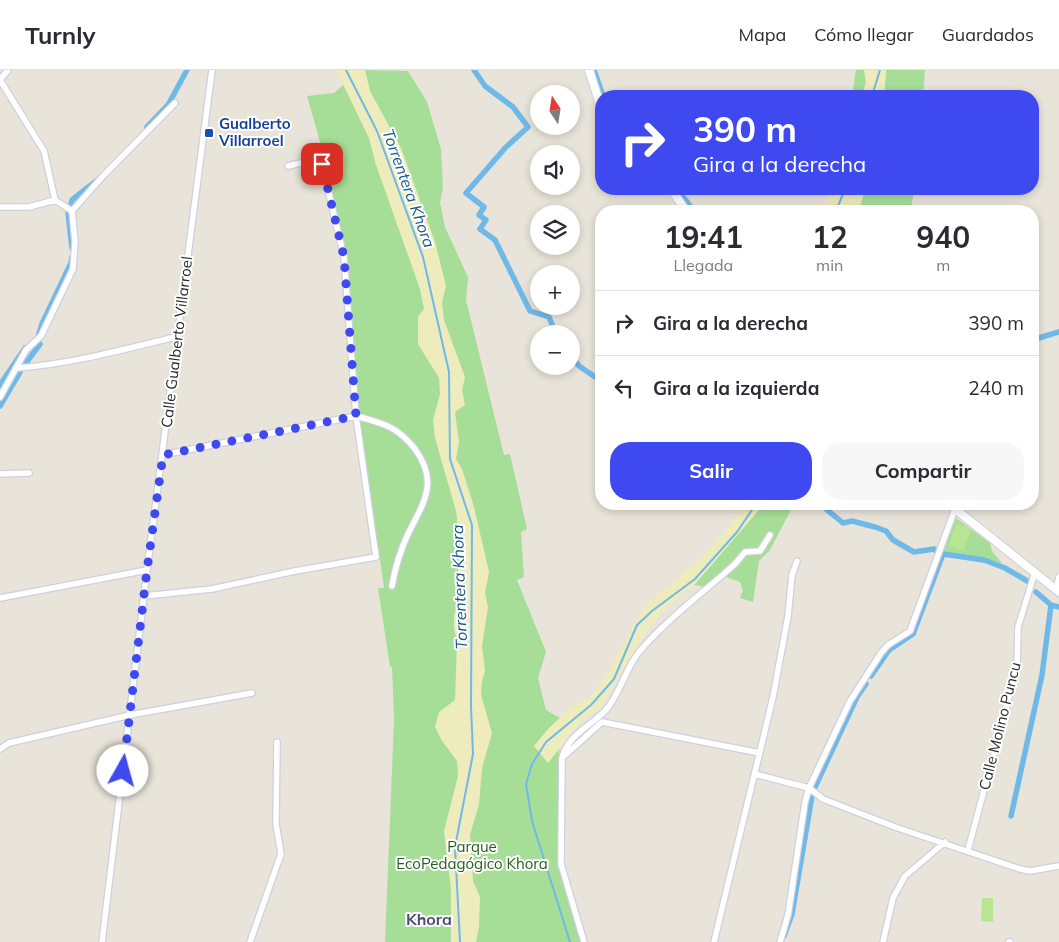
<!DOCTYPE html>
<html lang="es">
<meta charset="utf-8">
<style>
body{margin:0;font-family:Mulish,sans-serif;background:#f7f7f7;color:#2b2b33;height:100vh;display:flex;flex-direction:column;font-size:19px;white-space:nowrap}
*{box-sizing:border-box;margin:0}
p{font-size:16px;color:#7c7c81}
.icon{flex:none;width:28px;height:28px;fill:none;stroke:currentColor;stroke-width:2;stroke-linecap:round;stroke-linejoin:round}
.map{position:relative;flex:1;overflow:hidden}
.drawer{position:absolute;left:595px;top:135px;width:444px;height:305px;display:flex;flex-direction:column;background:#fff;border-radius:20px;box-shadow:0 2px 8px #0003}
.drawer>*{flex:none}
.banner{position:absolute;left:595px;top:20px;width:444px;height:105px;border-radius:20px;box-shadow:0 2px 8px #0003;background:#3e4af0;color:#fff;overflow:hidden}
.needle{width:32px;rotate:348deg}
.fabs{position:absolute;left:530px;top:15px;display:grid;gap:10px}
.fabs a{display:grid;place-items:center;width:50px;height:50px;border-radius:50%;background:#fff;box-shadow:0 2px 8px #0003;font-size:25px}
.pin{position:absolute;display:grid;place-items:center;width:42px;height:42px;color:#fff;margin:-21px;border-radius:10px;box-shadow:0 2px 8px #0006}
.me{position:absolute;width:55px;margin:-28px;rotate:7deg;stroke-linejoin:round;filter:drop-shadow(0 0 4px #0008)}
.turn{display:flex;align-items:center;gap:18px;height:105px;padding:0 15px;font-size:22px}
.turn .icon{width:65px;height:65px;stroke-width:2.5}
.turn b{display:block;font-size:35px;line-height:42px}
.eta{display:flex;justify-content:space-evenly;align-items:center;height:85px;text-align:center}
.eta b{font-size:30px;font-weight:700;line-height:35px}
.cta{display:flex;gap:10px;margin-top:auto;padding:10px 15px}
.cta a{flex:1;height:58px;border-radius:20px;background:#3e4af0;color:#fff;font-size:20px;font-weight:700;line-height:58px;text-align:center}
.cta a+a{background:#f7f7f7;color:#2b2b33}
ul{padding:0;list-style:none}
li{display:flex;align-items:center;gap:15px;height:65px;padding:0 15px;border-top:1px solid #e1e1e2}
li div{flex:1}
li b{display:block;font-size:19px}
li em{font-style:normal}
header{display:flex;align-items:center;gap:30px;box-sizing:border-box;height:70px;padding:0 25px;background:#fff;border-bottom:1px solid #e1e1e2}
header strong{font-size:24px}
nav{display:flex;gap:28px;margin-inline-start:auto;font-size:18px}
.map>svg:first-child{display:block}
.green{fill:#a6de97}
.sand{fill:#eeecbc}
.pitch{fill:#b8e593}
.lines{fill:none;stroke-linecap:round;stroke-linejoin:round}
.stream{stroke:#6fb9e8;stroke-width:2}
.canal{stroke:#6fb9e8;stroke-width:5.5}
.minor-casing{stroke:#cecfe0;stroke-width:8}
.tertiary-casing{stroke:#cecfe0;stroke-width:10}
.minor{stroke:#fff;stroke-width:5.5}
.tertiary{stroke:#fff;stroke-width:8}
.route{stroke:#3e4af0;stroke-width:9;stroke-dasharray:0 16.2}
.transit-dot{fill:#1a4fb4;stroke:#fff;stroke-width:2}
.labels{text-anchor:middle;stroke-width:4;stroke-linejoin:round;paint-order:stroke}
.transit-label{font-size:15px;font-weight:bold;fill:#164399;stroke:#fff;text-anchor:start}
.street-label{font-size:15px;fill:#272727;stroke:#fff}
.park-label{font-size:15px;fill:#225f1c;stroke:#fff}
.water-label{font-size:16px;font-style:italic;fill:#13558f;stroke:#fff}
.neighbourhood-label{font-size:16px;font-weight:bold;fill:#4a4c75;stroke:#fff}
</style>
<header>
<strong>Turnly</strong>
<nav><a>Mapa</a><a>Cómo llegar</a><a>Guardados</a></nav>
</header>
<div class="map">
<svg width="1059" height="872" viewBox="0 0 1059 872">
<rect width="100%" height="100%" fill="#e9e4d9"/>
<path class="green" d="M360 0 408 1 427 32 441 79 443 118 440 133 445 157 468 207 466 230 504 385 510 384 527 459 521 462 524 507 517 510 546 582 538 608 546 640 560 648 557 791 581 872H385L394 650 392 597H390L378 518H384L360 350 345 187 326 93 307 26 334 23Z
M856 0H864L866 12 862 26H852Z
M886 0H925L923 26H884Z
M865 119H914L911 141H859Z
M764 434H794L770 480 759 491 753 532 740 528 743 520 740 512 718 504 705 517 694 515Z
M956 448 990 473 992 481 1002 493 943 482Z"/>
<path class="sand" d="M336 0H365L370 21 401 78 435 172 446 216 442 233 444 250 465 307 462 320 465 335 455 342 459 372 456 389 462 399 474 437 489 502 485 523 488 537 482 576 485 601 482 611 481 625 492 663 482 698 479 734 470 765 473 811 480 827 479 857 476 872H451V819L444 761 458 706 457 691 442 671 435 657 439 642 455 630 457 572 454 558V545L459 532 457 512 460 472 456 441 435 368 433 350 440 324 439 308 418 274V247L424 239 420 219 376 95 369 68Z
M864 0H886L884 26H862L866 12Z
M830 119H865L859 141H826Z
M747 434H764L694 515 667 536 649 557 601 637 581 651 548 693 534 676 549 658 572 636 590 628 609 601 642 539 690 498 717 471Z"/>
<path class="pitch" d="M957 453 972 459 963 481 948 476Z
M982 828H993V852L981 851Z"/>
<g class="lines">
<path class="stream" d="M346 0 377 61 423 187 449 302 450 389 472 455 471 636 473 684 455 777 460 872
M872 26 880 0
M836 141 845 119
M570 872 532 751 526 714 532 694 546 672 591 635 614 609 637 555 652 541 695 509 737 462 756 434"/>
<path class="canal" d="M474 0 485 16 513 37 528 57 506 77 466 123 484 137 479 145 486 150 480 159 495 170 530 241 549 247 556 264
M594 0 603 26
M147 57 168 35 187 0
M677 119 694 141
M71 134 72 130 96 111
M68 143 72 178
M37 270 42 254 71 193 72 187
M1032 270 1059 262
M571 286 579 296 601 311
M23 297 40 274
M0 315 25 278
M0 336 20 302
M820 434 843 453 852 451 875 457 886 461 893 470 914 482 934 479 937 482
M1036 522 1051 535 1059 537
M871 606 889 580 913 564 943 484 984 490 1005 498 1029 512
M815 717 857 627 866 614
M1011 746 1042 605 1051 535
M784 866 792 844 812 726"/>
<defs>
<path id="minor" d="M8 0 0 10 44 81 55 130 72 141
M0 137H29L55 130
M17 298C72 294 125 279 179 266
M0 327 26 280 41 266 73 199 75 172 72 141 103 106 175 33
M163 385 356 346C383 353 398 357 415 379 439 412 424 432 408 464 400 481 395 498 392 516
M0 404 29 403
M1056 520 1059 507
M144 526 212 519 295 501 376 487 356 346 344 187 322 94 309 91 288 96
M0 528 147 500
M0 679 9 673 130 645 252 623
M563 687 602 652 760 683
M755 704 809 718 823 729 895 757 1020 799 1030 801 1059 796
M968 780 1017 597 1018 557 1035 502
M102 872 147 500 212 0
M250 872 281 784 276 754 277 672
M584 872 561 794 562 688C568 665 589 657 605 641 620 625 625 599 639 582 667 549 703 523 735 494L745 482 760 481 770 465
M714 872 773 627 788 546 792 505 797 491
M780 872 788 845 805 732 809 718 850 631 881 583 888 575 910 561 955 439
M883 872 893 828 905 806 945 772
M1009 872H1010"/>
<path id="tertiary" d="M589 0 601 37
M671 119 686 141
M949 434 1059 522"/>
</defs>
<use href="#minor" class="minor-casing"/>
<use href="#tertiary" class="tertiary-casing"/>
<use href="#minor" class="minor"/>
<use href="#tertiary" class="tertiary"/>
</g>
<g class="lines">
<path class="route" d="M123 701 147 500 163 385 356 346 344 187 322 94"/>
</g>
<rect class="transit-dot" x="204" y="58" width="10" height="10" rx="2.5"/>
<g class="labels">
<g class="transit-label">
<text x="219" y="59">Gualberto<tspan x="219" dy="17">Villarroel</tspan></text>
</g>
<g class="street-label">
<text transform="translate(177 272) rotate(-83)" y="5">Calle Gualberto Villarroel</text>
<text transform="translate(1000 656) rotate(-76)" y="5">Calle Molino Puncu</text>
</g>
<g class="park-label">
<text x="472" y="782">Parque<tspan x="472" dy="17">EcoPedagógico Khora</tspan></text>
</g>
<g class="water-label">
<text transform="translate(409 118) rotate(70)" y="6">Torrentera Khora</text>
<text transform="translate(459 517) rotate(-92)" y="6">Torrentera Khora</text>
</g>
<g class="neighbourhood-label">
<text x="429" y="855">Khora</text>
</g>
</g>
</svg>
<div class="fabs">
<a><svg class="needle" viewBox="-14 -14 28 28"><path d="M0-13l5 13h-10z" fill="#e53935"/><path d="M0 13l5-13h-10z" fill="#7c7c81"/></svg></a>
<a><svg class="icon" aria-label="sound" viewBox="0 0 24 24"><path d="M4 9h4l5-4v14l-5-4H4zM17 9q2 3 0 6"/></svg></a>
<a><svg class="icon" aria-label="layers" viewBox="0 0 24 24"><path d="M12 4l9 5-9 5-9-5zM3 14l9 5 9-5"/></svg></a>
<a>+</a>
<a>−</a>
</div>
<div class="pin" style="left:322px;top:94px;background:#d93025"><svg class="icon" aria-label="arrive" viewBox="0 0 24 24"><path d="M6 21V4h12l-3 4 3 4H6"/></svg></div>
<svg class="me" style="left:123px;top:701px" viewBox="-20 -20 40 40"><circle r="19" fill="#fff"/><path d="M0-13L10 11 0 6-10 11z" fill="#3e4af0"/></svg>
<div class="banner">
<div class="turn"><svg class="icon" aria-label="right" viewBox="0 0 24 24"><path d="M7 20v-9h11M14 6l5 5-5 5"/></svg><div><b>390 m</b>Gira a la derecha</div></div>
</div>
<section class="drawer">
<div class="eta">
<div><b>19:41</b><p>Llegada</p></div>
<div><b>12</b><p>min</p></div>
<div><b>940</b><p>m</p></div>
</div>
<ul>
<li><svg class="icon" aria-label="right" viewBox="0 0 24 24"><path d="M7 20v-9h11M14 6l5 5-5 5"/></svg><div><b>Gira a la derecha</b></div><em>390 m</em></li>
<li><svg class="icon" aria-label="left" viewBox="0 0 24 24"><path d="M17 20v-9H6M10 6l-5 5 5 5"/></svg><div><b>Gira a la izquierda</b></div><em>240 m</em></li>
</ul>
<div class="cta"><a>Salir</a><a>Compartir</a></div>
</section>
</div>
